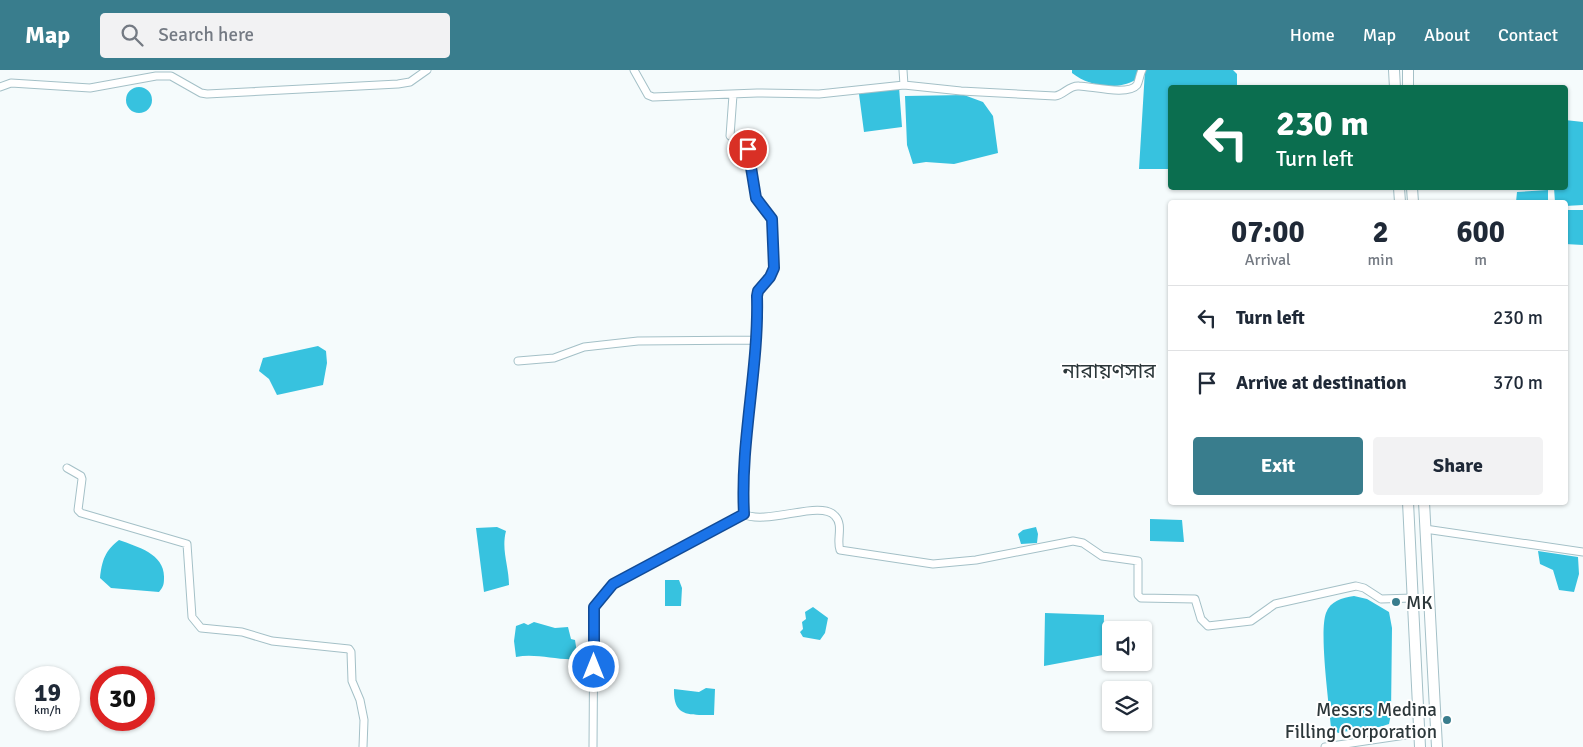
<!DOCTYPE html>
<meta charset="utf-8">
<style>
body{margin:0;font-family:Signika,"Noto Sans Bengali",sans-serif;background:#f2f2f3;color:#1f2937;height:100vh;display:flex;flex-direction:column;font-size:19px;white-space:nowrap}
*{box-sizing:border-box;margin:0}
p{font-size:16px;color:#747a83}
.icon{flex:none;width:28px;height:28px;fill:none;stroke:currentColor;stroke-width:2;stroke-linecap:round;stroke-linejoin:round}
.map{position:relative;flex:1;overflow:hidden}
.details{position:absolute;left:1168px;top:130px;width:400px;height:305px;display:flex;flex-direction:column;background:#fff;border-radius:5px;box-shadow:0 1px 4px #0004}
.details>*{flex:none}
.banner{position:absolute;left:1168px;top:15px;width:400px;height:105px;border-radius:5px;box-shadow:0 1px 4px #0004;background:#0b6e4f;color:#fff;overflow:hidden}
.fabs{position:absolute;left:1102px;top:551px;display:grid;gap:10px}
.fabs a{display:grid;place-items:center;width:50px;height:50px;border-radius:5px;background:#fff;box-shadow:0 1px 4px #0004;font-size:25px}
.speed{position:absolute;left:15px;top:596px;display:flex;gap:10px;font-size:25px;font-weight:700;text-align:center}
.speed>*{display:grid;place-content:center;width:65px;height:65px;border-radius:50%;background:#fff;box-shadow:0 1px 4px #0004;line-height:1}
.speed small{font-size:12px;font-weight:400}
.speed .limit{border:8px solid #d22;background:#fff;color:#111}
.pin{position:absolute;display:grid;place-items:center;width:42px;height:42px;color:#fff;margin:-21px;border:2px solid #fff;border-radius:50%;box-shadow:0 1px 5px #0007}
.me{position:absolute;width:55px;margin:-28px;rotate:0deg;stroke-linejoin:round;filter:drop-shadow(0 0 4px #0008)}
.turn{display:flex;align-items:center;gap:18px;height:105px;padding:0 25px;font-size:22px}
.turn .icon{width:65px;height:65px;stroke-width:2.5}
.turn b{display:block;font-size:35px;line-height:42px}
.eta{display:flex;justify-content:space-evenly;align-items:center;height:85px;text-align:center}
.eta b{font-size:30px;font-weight:800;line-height:35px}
.cta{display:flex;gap:10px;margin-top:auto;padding:10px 25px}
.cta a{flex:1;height:58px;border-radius:5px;background:#397d8d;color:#fff;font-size:20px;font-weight:800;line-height:58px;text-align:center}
.cta a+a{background:#f2f2f3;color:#1f2937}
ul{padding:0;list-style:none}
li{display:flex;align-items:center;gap:15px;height:65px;padding:0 25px;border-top:1px solid #e0e1e3}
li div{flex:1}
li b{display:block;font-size:19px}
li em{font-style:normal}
header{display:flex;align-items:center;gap:30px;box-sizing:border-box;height:70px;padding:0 25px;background:#397d8d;color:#fff}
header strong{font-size:24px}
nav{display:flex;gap:28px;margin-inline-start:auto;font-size:18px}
.search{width:350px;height:45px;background:#f2f2f3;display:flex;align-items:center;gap:12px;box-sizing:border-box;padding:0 18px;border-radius:5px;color:#747a83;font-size:19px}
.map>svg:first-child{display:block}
.water{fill:#37c2df}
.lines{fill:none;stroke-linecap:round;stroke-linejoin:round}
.minor-casing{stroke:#a4c0c7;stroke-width:9}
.highway-casing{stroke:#a4c0c7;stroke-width:12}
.minor{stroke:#fff;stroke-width:7}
.highway{stroke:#fff;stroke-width:10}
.route-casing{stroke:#114b97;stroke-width:12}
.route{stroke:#1a73e8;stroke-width:9}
.poi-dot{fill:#397d8d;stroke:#fff;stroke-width:2}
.labels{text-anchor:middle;stroke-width:4;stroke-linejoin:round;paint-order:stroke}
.poi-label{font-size:19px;fill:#2c373a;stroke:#fff;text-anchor:start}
.quarter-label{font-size:21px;fill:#2c373a;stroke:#fff}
</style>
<header>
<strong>Map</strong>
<div class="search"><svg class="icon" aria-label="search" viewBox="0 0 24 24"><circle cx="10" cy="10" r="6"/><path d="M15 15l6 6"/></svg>Search here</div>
<nav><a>Home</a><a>Map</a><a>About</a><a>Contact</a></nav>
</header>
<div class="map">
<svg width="1583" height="677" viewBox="0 0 1583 677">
<rect width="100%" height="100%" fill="#f5fbfc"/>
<path class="water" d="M1072 0H1138L1135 10C1117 21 1088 16 1072 3Z
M1145 0H1233L1237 4V17L1170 18V99H1139Z
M899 17 902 57 864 62 859 24Z
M126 30a13 13 0 1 1 26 0a13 13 0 1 1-26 0Z
M964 25 983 32 993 46 998 83 954 94 926 92 913 94 907 75 905 26Z
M1565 50 1583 52V135L1565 136V132H1555L1554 118H1565Z
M1548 120V132H1516L1517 122Z
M1565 140H1583V175L1565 174Z
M318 276 326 281 327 293 323 315 277 325 269 309 259 301 263 288Z
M1150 449 1182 450 1184 472 1150 471Z
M497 457 506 461C501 480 509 496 509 515L484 522 476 458Z
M1036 457 1038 464 1037 473 1021 474 1018 464 1023 460Z
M119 470C138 477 165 484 164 508 164 515 163 517 159 522L111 518 100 508C102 490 105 481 119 470Z
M1538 481 1578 487 1579 504 1574 522 1559 520 1553 500 1540 494Z
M665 510H679L682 518 681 536H665Z
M1354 526 1367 529 1389 542 1392 558 1391 644 1389 654C1373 660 1354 659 1338 663L1331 657C1329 634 1319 562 1326 543 1330 531 1342 528 1354 526Z
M813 537 828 548 825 563 820 570 803 567 800 562 803 559 802 552 806 549 805 542Z
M1045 543 1104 545 1103 585 1044 596Z
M534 552 555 558 568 557 571 569 575 570 578 589C557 591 537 583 516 587L514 571 516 556 524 553 528 555Z
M706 618 715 619 714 645C690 645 673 648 674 619L699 622Z"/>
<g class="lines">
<defs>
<path id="minor" d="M634 0 648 25 653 27 757 23 819 24 904 15 961 21 1055 26C1064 25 1069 15 1079 16 1091 16 1128 26 1137 15 1139 11 1140 4 1142 0
M903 0 904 15
M0 17 11 13 90 18 156 6H171L201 23 207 24 398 14 410 12 427 0
M733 25 730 66 747 75 756 128 772 149 774 198 770 207 758 221 757 226C759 300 740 369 743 444
M518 291 554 288 584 277 638 271 756 270
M67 398 81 406 82 409 78 440 81 443 187 474 192 547 201 558 242 562 272 571 349 579 351 582 352 611 360 630 364 650 363 677
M743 444C767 456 821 429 835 446 844 455 836 470 840 480L933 494 976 490 1073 471 1083 473 1102 486 1138 491V525L1141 528 1195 529 1201 549 1208 556 1251 551 1275 534 1356 516 1364 518 1381 529 1413 528
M1425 459 1583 482
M593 677 594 537 613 515 743 444
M1325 677 1419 663"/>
<path id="highway" d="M1394 0 1395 18
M1408 0V18
M1399 118 1400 132
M1412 118 1413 132
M1408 432 1420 677
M1424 432 1437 677"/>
</defs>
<use href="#minor" class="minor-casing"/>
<use href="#highway" class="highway-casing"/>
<use href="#minor" class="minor"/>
<use href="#highway" class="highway"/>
</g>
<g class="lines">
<defs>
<path id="route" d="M594 597V537L613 514 744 444C740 371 759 299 757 226L758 221 770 207 774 198 772 149 756 128 748 79"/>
</defs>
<use href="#route" class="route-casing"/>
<use href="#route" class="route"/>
</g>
<g class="poi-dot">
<circle cx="1396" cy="532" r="5"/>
<circle cx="1447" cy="650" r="5"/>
</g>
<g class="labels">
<g class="poi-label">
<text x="1406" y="539">MK</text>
<text x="1437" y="646" text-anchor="end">Messrs Medina<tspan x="1437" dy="22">Filling Corporation</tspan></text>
</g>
<g class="quarter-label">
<text x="1109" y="308">নারায়ণসার</text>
</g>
</g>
</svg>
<div class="fabs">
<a><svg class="icon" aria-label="sound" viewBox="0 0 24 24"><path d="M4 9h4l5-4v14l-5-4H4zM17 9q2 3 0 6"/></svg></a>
<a><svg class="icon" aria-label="layers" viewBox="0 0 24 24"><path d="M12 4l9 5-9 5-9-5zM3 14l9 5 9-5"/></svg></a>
</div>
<div class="speed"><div>19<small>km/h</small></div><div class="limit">30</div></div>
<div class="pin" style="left:748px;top:79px;background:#d93025"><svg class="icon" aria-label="arrive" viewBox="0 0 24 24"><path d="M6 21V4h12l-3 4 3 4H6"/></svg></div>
<svg class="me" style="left:594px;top:597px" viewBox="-20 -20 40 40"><circle r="17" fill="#1a73e8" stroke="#fff" stroke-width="3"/><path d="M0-11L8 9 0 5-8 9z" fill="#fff"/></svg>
<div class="banner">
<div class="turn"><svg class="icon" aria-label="left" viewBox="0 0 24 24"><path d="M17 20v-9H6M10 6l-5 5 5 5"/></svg><div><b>230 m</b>Turn left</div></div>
</div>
<section class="details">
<div class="eta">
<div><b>07:00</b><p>Arrival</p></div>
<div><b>2</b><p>min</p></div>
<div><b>600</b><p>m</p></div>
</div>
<ul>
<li><svg class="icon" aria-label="left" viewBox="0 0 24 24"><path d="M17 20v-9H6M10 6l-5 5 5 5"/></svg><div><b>Turn left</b></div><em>230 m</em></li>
<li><svg class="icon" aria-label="arrive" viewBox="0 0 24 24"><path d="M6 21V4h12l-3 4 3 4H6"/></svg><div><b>Arrive at destination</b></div><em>370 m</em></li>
</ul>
<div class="cta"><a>Exit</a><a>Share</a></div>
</section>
</div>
